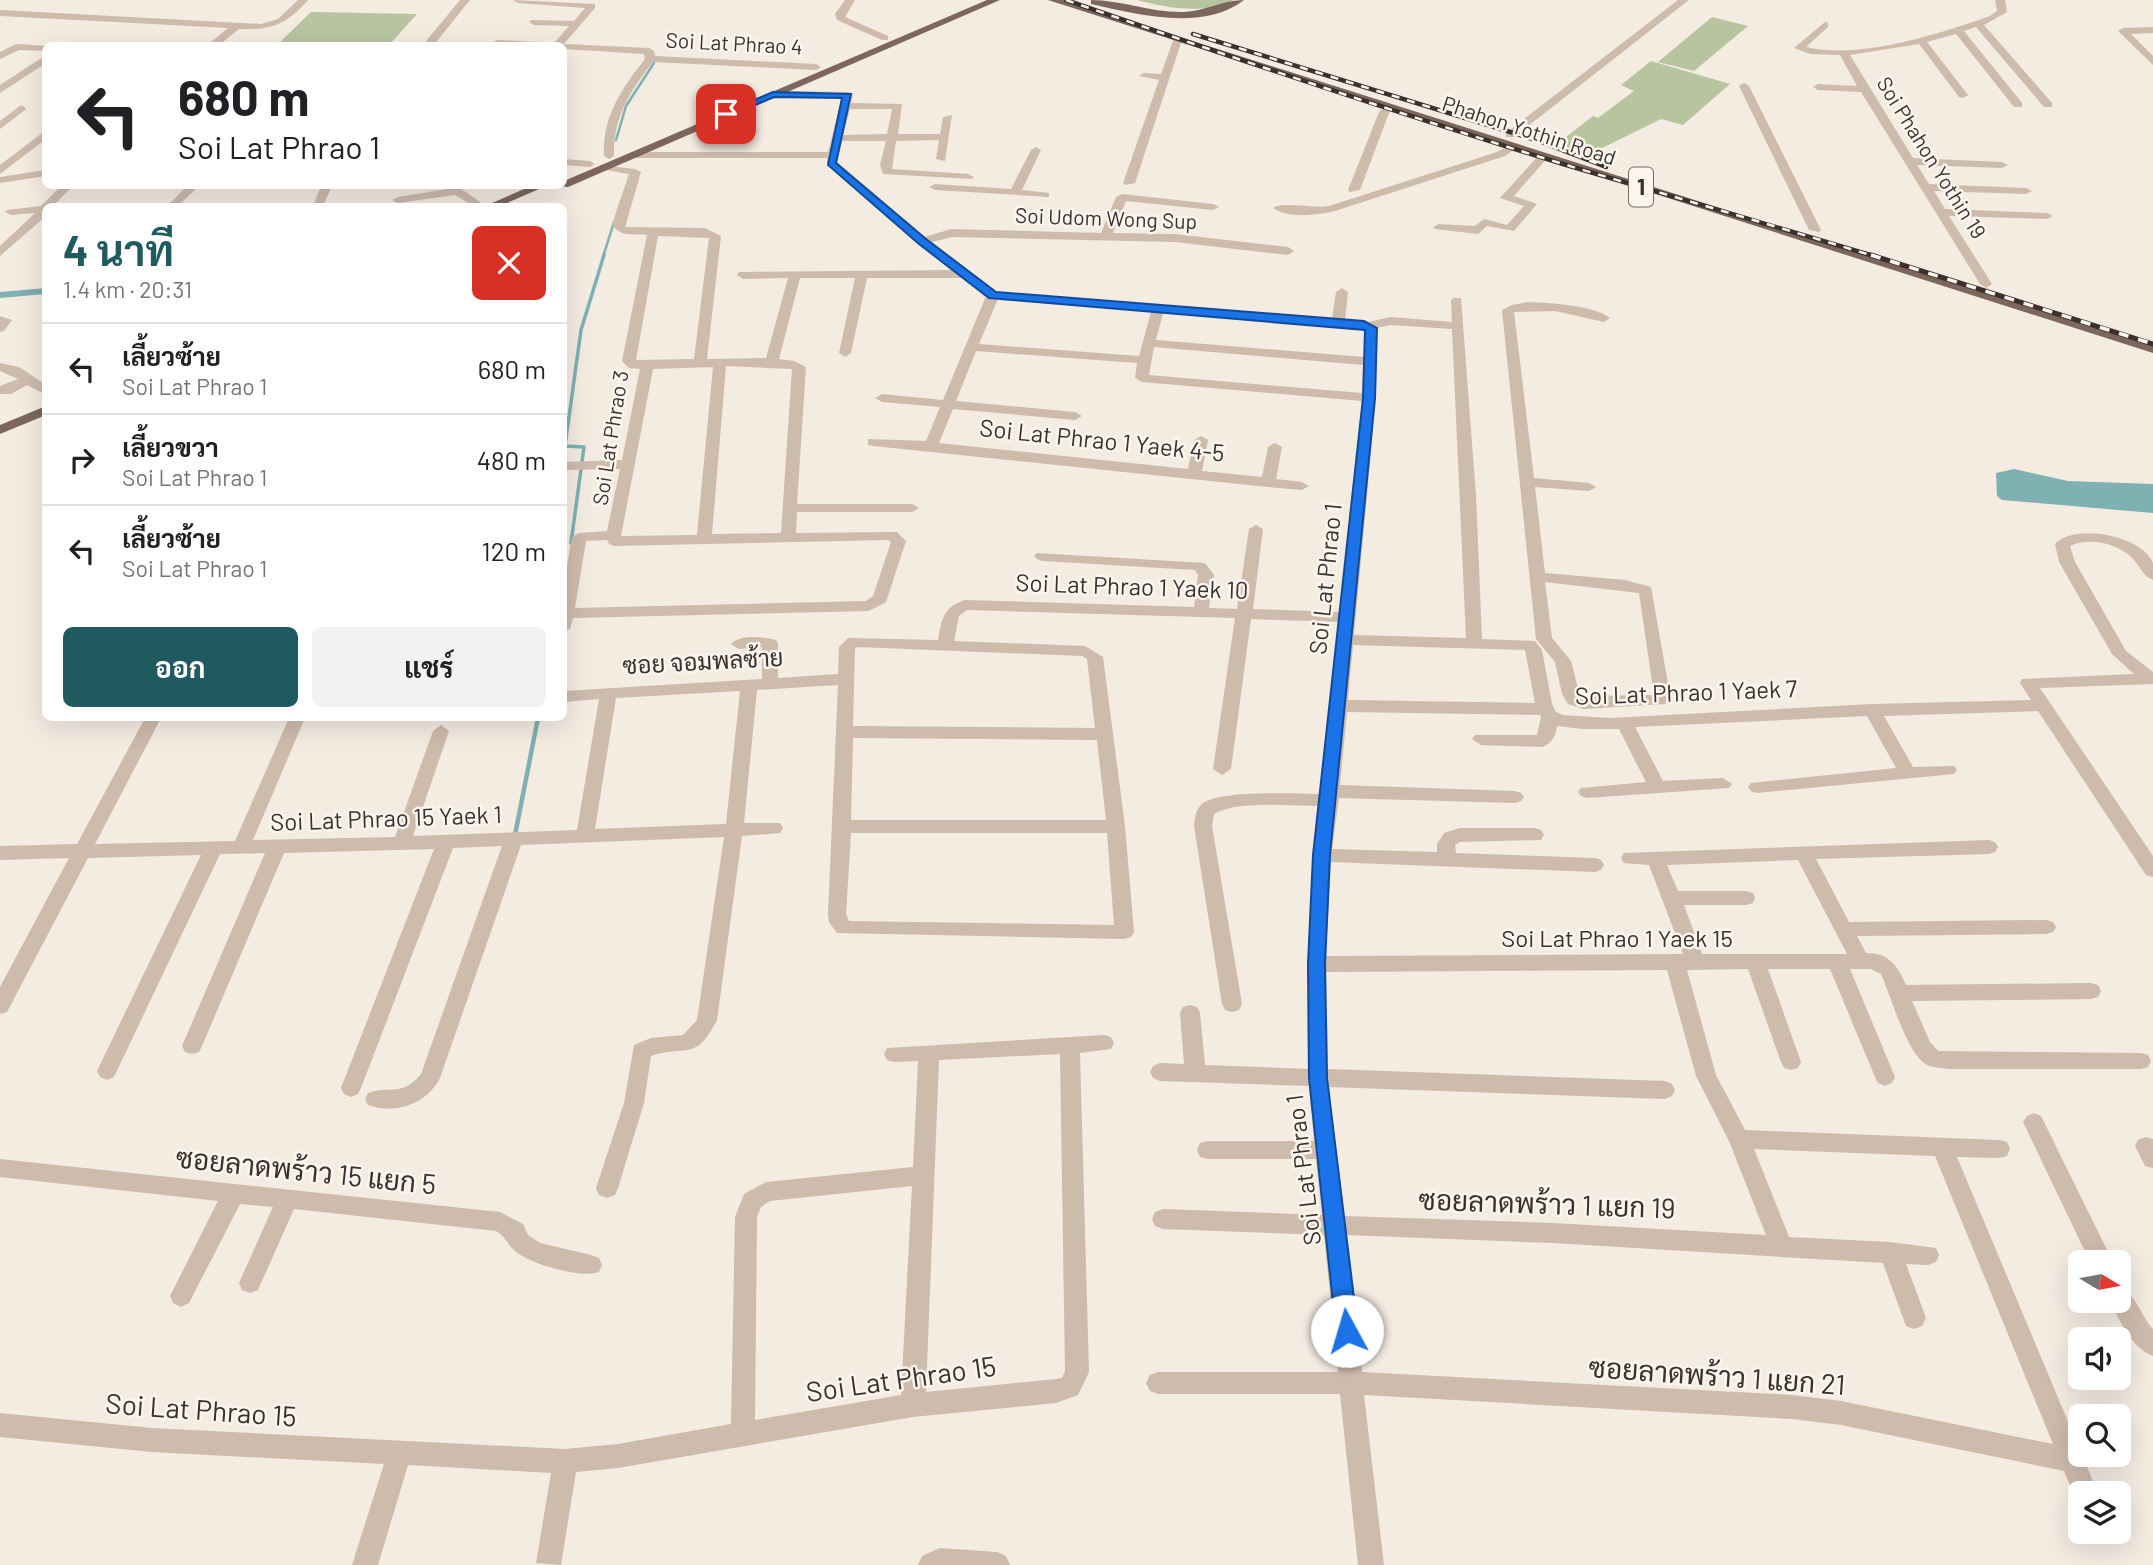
<!DOCTYPE html>
<html lang="th">
<meta charset="utf-8">
<style>
body{margin:0;font-family:Barlow,Sarabun,sans-serif;background:#f2f2f2;color:#202124;height:100vh;display:flex;flex-direction:column;font-size:26px;white-space:nowrap}
*{box-sizing:border-box;margin:0}
p{font-size:23px;color:#757577}
.icon{flex:none;width:38px;height:38px;fill:none;stroke:currentColor;stroke-width:2;stroke-linecap:round;stroke-linejoin:round}
.map{position:relative;flex:1;overflow:hidden}
.panel{position:absolute;left:42px;top:203px;width:525px;height:518px;display:flex;flex-direction:column;background:#fff;border-radius:10px;box-shadow:0 7px 28px #0002}
.panel>*{flex:none}
.guide{position:absolute;left:42px;top:42px;width:525px;height:147px;border-radius:10px;box-shadow:0 7px 28px #0002;background:#fff;color:#202124;overflow:hidden}
.needle{width:46px;rotate:100deg}
.tools{position:absolute;left:2068px;top:1250px;display:grid;gap:14px}
.tools a{display:grid;place-items:center;width:63px;height:63px;border-radius:10px;background:#fff;box-shadow:0 7px 28px #0002;font-size:35px}
.pin{position:absolute;display:grid;place-items:center;width:60px;height:60px;color:#fff;margin:-30px;border-radius:14px;box-shadow:0 4px 10px #0006}
.me{position:absolute;width:77px;margin:-38px;rotate:354deg;stroke-linejoin:round;filter:drop-shadow(0 0 5px #0008)}
.turn{display:flex;align-items:center;gap:24px;height:147px;padding:0 21px;font-size:32px}
.turn .icon{width:91px;height:91px;stroke-width:2.5}
.turn b{display:block;font-size:49px;line-height:60px}
.round{display:grid;place-items:center;flex:none;width:74px;height:74px;border-radius:10px;background:#f2f2f2}
.head{display:flex;align-items:center;justify-content:space-between;height:119px;padding:0 21px}
h1{font-size:42px;font-weight:700;line-height:52px;color:#1f5a5e}
.button{display:flex;gap:14px;margin-top:auto;padding:14px 21px}
.button a{flex:1;height:80px;border-radius:10px;background:#1f5a5e;color:#fff;font-size:28px;font-weight:700;line-height:80px;text-align:center}
.button a+a{background:#f2f2f2;color:#202124}
ul{padding:0;list-style:none}
li{display:flex;align-items:center;gap:21px;height:91px;padding:0 21px;border-top:2px solid #e0e0e0}
li div{flex:1}
li b{display:block;font-size:26px}
li em{font-style:normal}
.map>svg:first-child{display:block}
.green{fill:#b8c4a0}
.water{fill:#7fb0b2}
.lines{fill:none;stroke-linecap:round;stroke-linejoin:round}
.stream-far2{stroke:#7fb0b2;stroke-width:2.5}
.stream-far1{stroke:#7fb0b2;stroke-width:3.5}
.stream{stroke:#7fb0b2;stroke-width:4.5}
.canal{fill:#7fb0b2;fill-rule:evenodd}
.minor{fill:#cdbbac;fill-rule:evenodd}
.major{fill:#7d675c;fill-rule:evenodd}
.rail-far1-casing{stroke:#3b302b;stroke-width:4.5}
.rail-casing{stroke:#3b302b;stroke-width:5}
.rail-far1{stroke:#fbf5ee;stroke-width:2.5;stroke-dasharray:8;stroke-linecap:butt}
.rail{stroke:#fbf5ee;stroke-width:3.5;stroke-dasharray:10;stroke-linecap:butt}
.route{fill:#1a73e8;stroke:#114b97;stroke-width:2}
.labels{text-anchor:middle;stroke-width:5;stroke-linejoin:round;paint-order:stroke}
.far-street-label{font-size:21px;fill:#3b302b;stroke:#fbf5ee}
.shield{fill:#fbf5ee;stroke:#756b66;stroke-width:2}
.shield-label{font-size:23px;font-weight:bold;fill:#3b302b}
.street-label{font-size:24px;fill:#3b302b;stroke:#fbf5ee}
.near-street-label{font-size:28px;fill:#3b302b;stroke:#fbf5ee}
</style>
<div class="map">
<svg width="2153" height="1565" viewBox="0 0 2153 1565">
<rect width="100%" height="100%" fill="#f4ebe1"/>
<path class="green" d="M1137 0H1234C1204 15 1167 8 1137 0Z
M311 12 417 14 389 45H277Z
M1712 17 1748 26 1694 71 1658 62Z
M1651 61 1730 84 1683 125 1661 119 1590 154 1557 144 1593 116 1598 118 1634 91 1621 85Z"/>
<path class="water" d="M2014 469 2068 481 2153 484V513L2002 500 1997 496 1996 473Z"/>
<g class="lines">
<path class="stream-far2" d="M616 140 626 106 654 63
M603 257 614 222"/>
<path class="stream-far1" d="M571 543 584 447 565 446 581 330 604 255
M564 585 566 572"/>
<path class="stream" d="M515 835 538 718"/>
<path class="canal" d="M46 288V294L0 298V292Z"/>
<path class="minor" d="M298 0H308C286 25 272 30 239 29L218 46H206L228 28 0 16V10L261 24 278 19Z
M460 0H470L433 46H422Z
M513 0 595 4V8L564 44 649 48 654 51 655 56 816 64 821 67 816 70 653 62C630 91 613 118 614 156L609 159 604 156C602 117 622 88 645 59L644 54 564 49V46L494 45 492 43 497 40 554 43 569 26 534 25 529 22 531 20 574 21 585 8 518 3Z
M845 0H855L845 17 888 36V40H882L837 20 835 14Z
M1678 0H1689L1514 137H1506V133Z
M1995 0H2005L2007 12 1984 25 2052 103V107H2044L1976 27 1964 31 2022 103V107H2014L1956 34 1927 42 1968 95 1963 98 1959 97 1919 44 1850 55 1913 158 2002 162 2008 165 2002 168 1917 165 1929 184 2026 188 2032 191 2026 194 1934 191 1945 209 2047 213 2053 216 2047 219 1949 216 1992 284 1986 288 1980 284 1861 92 1818 90 1813 87 1818 84 1857 86 1840 55 1810 54 1794 48 1825 22 1828 23V27L1806 47C1859 60 1939 34 1990 16L1997 11Z
M2153 27V33L2131 34 2153 56V65L2118 31 2123 28Z
M1174 38 1182 40 1135 183 1125 185 1123 183 1159 80 1139 76 1144 73 1161 74Z
M14 45 17 44 48 46 46 51 19 50 0 59V52Z
M46 55V63L0 93V85Z
M1744 83 1749 86 1821 230 1819 232 1809 230 1739 86Z
M773 91 848 92 853 95 851 103 902 104 898 134H940L943 117 952 115 945 161 936 159 939 140 896 141 892 169 968 174 974 177 972 179 883 174 880 165 886 141H842L837 162 925 237 951 229 1101 233 1116 197 1122 194 1213 204 1219 207 1213 210 1126 201 1113 233 1175 234 1288 247 1294 251 1288 255 1175 242 952 237 932 242 996 292 1332 319 1336 292 1342 288 1348 292 1345 320 1368 322 1391 317 1452 322 1451 301 1453 298H1461L1476 496 1482 639 1535 641 1542 650 1552 704 1556 712 1563 715 1610 718 1872 704 2031 700 2020 683 2022 679 2134 674 2112 654 2059 562 2055 544C2074 523 2142 535 2153 563 2153 568 2153 575 2153 580 2144 577 2140 567 2134 560 2119 543 2090 537 2070 546L2075 562 2126 651 2153 672V684L2040 688 2153 856V877L2146 875 2038 711 1884 716 1913 767 1954 766 1957 770 1954 774 1757 793 1751 791 1748 787 1751 783 1896 768 1867 716 1635 727 1663 781 1723 778 1732 784 1729 788 1587 798 1581 796 1578 792 1581 788 1646 782 1619 729H1582L1557 726C1556 735 1552 744 1542 747L1481 745 1472 739 1475 735H1537L1541 717 1540 715 1347 712 1340 785 1515 791 1521 793 1524 797 1521 801 1515 803 1339 798 1332 849 1437 852V844L1444 833 1460 828H1535L1541 830 1544 835 1541 840 1460 842 1455 845 1456 853 1595 858 1601 860 1604 865 1601 870 1595 872 1331 862 1326 956 1683 954 1649 865 1624 863 1621 858 1624 853 1989 840 1995 842 1998 847 1995 852 1989 854 1816 859 1849 922 2046 920 2053 922 2056 927 2053 932 2046 934 1857 936 1866 953C1889 953 1898 966 1906 985L2091 983 2098 985 2101 991 2098 997 2091 999 1912 1001 1930 1042 1938 1051 2141 1053 2148 1055 2151 1061 2148 1067 2141 1069H1950C1942 1068 1930 1068 1924 1063 1905 1048 1891 996 1881 974L1871 969H1850L1895 1077 1892 1083 1885 1086 1878 1083 1875 1077 1830 969H1768L1801 1062 1798 1068 1791 1070 1784 1068 1781 1062 1748 969 1687 970 1716 1075 1745 1130 1999 1140 2007 1142 2010 1149 2007 1156 1999 1158 1957 1157 2098 1493H2081V1503L2077 1502 2064 1471 1841 1425 1792 1419 1364 1395 1384 1565H1358L1340 1394H1158L1150 1391 1146 1383 1150 1375 1158 1372H1338L1324 1235 1163 1229 1155 1226 1152 1219 1155 1212 1163 1209 1322 1215 1316 1159H1208L1200 1157 1197 1150 1200 1143 1208 1141H1314L1309 1086 1160 1081 1153 1078 1150 1072 1153 1066 1160 1063 1184 1064 1180 1013 1183 1007 1190 1005 1197 1007 1200 1013 1205 1065 1308 1069C1307 981 1307 894 1320 806 1293 806 1236 800 1214 814L1212 826 1242 1004 1239 1010 1232 1012 1225 1010 1222 1004 1194 826C1195 819 1195 811 1201 805 1216 789 1298 794 1322 794L1339 622 1251 619 1231 769 1222 775 1213 769 1235 618 967 610 959 616 954 641 1085 646 1103 657 1125 826 1134 932 1131 937 1124 939 837 933 829 922 828 914 838 685 757 690 744 823H780L783 828 780 833 742 836 717 1020C695 1063 687 1044 651 1056L644 1103 618 1188 615 1195 607 1198 599 1195 596 1188 624 1103 634 1045 651 1038 683 1035 697 1020 724 837 521 845 440 1078C427 1104 395 1115 368 1105L365 1099 368 1093C390 1085 403 1097 421 1074L502 846 453 848 361 1088 358 1094 351 1097 344 1094 341 1088 434 849 284 853 202 1046 199 1052 192 1054 185 1052 182 1046 265 853 220 854 114 1077 107 1080 100 1077 97 1071 201 855 88 858 7 1012 0 1014V987L69 858 0 860V846L77 844 145 718H161L95 844 235 841 289 718H305L253 840 395 837 433 731 441 725 449 731 413 836 577 830 599 699 564 702V691L762 679V647L739 649 731 644C741 634 763 637 776 640L778 644V678L838 674 839 647 848 638 938 640C941 621 944 606 965 600L1194 607 1198 575 1195 570 1042 561 1037 559 1034 556 1037 553 1205 563 1214 575 1209 608 1237 609 1249 529 1256 525 1263 529 1253 609 1340 612 1362 401 1142 382 1135 378 1137 363 976 351 956 401 1075 412 1082 416 1075 420 953 409 939 443 1188 469 1194 440 1201 436 1208 440 1202 471 1262 477 1268 447 1275 443 1282 447 1276 479 1302 482 1309 486 1302 490 1268 487 873 446 868 445V439L926 441 940 407 882 402 875 398 882 394 943 400 986 296 963 278H867L851 353 845 357 839 353 855 278H800L779 359 794 361 806 367 797 504H912L919 508 912 512H797L796 533 897 532 906 541 886 602 869 611 573 618 570 629 564 630V583L572 537 579 533 607 531 620 469 564 470V462L622 460 640 369 629 368 622 361 647 235C633 234 619 237 612 224L629 174 600 169V165L635 169 641 172 625 227 705 228 721 236 707 359 766 358 788 278 743 279 737 275 739 272 954 270 827 165V158H633L628 155 633 152H828L842 98 769 96 768 94ZM850 109H892L887 134 843 135ZM658 236 709 238 694 359 636 360ZM998 299 1151 312 1139 356 979 344ZM1163 313 1361 329 1365 331 1364 357 1156 340ZM1391 325 1452 329 1466 638 1354 635 1376 398 1377 328ZM1154 347 1363 365 1362 393 1149 375ZM726 366 792 369 781 533 712 534ZM713 367 697 535 621 536 653 369ZM607 540 609 544 614 546 888 540 891 542 873 596 866 601 575 608 586 541ZM1353 645 1525 650 1535 703 1348 700ZM857 647 1082 656 1087 659 1095 728 853 726 855 649ZM740 691 726 824 595 829 616 698ZM853 738 1097 740 1106 820H851ZM851 833H1107L1114 925 849 921 846 914ZM1798 860 1847 954H1702L1684 905H1746L1753 903 1755 898 1753 893 1746 891H1678L1667 865ZM1667 970 1696 1076 1729 1141 1766 1235 1553 1223 1344 1216 1329 1087 1665 1099 1672 1096 1675 1090 1672 1084 1665 1081 1328 1069 1326 972ZM1754 1149 1935 1156 2053 1444 1841 1401 1792 1395 1362 1372 1346 1235 1553 1243 1883 1263 1906 1326 1914 1329 1922 1326 1926 1318 1906 1264 1928 1265 1936 1262 1939 1255 1936 1248 1890 1242 1789 1237Z
M1389 104 1394 107 1389 113 1360 190 1350 192 1348 190 1379 112Z
M21 105 26 108 25 110 0 129V121Z
M46 130V139L0 174V165Z
M1514 143 1519 146 1505 156 1335 211C1318 215 1288 219 1273 208 1283 201 1314 209 1329 206L1497 152Z
M1036 147 1041 150 1022 190 1049 193V197L935 190 929 187 935 184 1011 189 1031 150Z
M1540 154 1549 156 1514 196 1537 204 1514 231 1487 226 1478 234 1435 229 1433 227 1439 224 1475 226 1484 219 1507 225 1524 206 1500 198Z
M564 159 590 161 595 164 590 167 564 165Z
M46 170V176L0 183V177Z
M61 186H73L53 206H46V216L0 256V246L35 213 11 215 5 212 7 210 41 206Z
M187 186H199L178 206H167Z
M321 186H332L323 206H313Z
M445 186H457L486 206H473L455 195 398 203 392 200 398 197 447 189Z
M1528 302C1549 303 1594 305 1610 318L1604 322 1555 311 1514 312 1534 478 1589 483 1596 487 1589 491 1535 487 1545 573 1625 580 1651 587 1670 695 1665 704 1583 709 1568 704 1562 694 1555 662 1536 639 1502 310 1512 305ZM1545 582 1639 593 1654 695 1580 696 1571 661 1552 638Z
M0 316 12 320 4 331 0 332Z
M0 363 19 367 46 385V395L27 385 11 394H0V386L18 379 0 371Z
M1104 1035 1111 1037 1114 1043 1111 1049 1080 1053 1089 1372 1078 1395 1056 1403 913 1417 618 1468 576 1472 561 1565 536 1563 551 1473 408 1465 378 1565H352L384 1464 152 1452 0 1437V1413L152 1428 565 1449 618 1444 731 1424 735 1217 744 1194 766 1182 913 1167 918 1061 894 1062 887 1060 884 1054 887 1048ZM1060 1054 1065 1371 1062 1378 1056 1379 926 1392 939 1060ZM912 1186 901 1395 755 1420 757 1217 761 1207 770 1201Z
M2034 1113 2041 1116 2113 1262H2090L2023 1122 2027 1116Z
M2146 1137 2153 1139V1168L2145 1166 2135 1146 2138 1140Z
M0 1159 500 1212 523 1224 528 1235 540 1243 591 1255 599 1258 602 1265 599 1272C581 1279 530 1264 515 1251 507 1244 506 1237 496 1231L294 1209 258 1290 250 1293 242 1290 239 1283 273 1207 240 1204 189 1303 181 1307 173 1303 170 1296 218 1201 0 1177Z
M2119 1286C2135 1292 2141 1316 2153 1329V1356C2132 1348 2121 1323 2111 1304L2109 1300H2119Z
M940 1548 997 1552 1006 1556 1010 1565H918L922 1556Z"/>
<path class="major" d="M987 0H1000L568 187 559 186H564V181Z
M1048 0H1063L2153 345V353Z
M1091 0C1122 0 1152 13 1184 12 1205 11 1223 0 1244 0 1203 32 1136 14 1091 4Z
M531 186H546L500 206H485Z
M46 406V415L0 434V425Z"/>
<defs>
<path id="rail-far1" d="M1066 0C1231 57 1396 113 1563 164 1667 195 1772 225 1877 257
M1193 34 1536 140 1606 167"/>
<path id="rail" d="M1871 255 2153 344"/>
</defs>
<use href="#rail-far1" class="rail-far1-casing"/>
<use href="#rail" class="rail-casing"/>
<use href="#rail-far1" class="rail-far1"/>
<use href="#rail" class="rail"/>
</g>
<path class="route" d="M773 92 851 94 836 163 926 239 996 292 1364 321 1377 328 1375 398 1330 855 1325 964 1327 1078 1358 1331 1354 1338 1347 1341 1339 1338 1336 1331 1309 1078 1308 964 1313 855 1363 398 1365 330 989 298 919 244 828 165 842 98 774 97 729 116 721 114Z"/>
<g class="labels">
<g class="far-street-label">
<text transform="translate(734 44) rotate(3)" y="7">Soi Lat Phrao 4</text>
<text transform="translate(1529 131) rotate(18)" y="7">Phahon Yothin Road</text>
<text transform="translate(1931 158) rotate(58)" y="7">Soi Phahon Yothin 19</text>
<text transform="translate(1106 219) rotate(2)" y="7">Soi Udom Wong Sup</text>
<text transform="translate(611 438) rotate(-81)" y="7">Soi Lat Phrao 3</text>
</g>
<rect class="shield" x="1629" y="167.5" width="24" height="39" rx="5"/>
<g class="shield-label">
<text x="1641" y="195">1</text>
</g>
<g class="street-label">
<text transform="translate(1102 441) rotate(6)" y="8">Soi Lat Phrao 1 Yaek 4-5</text>
<text transform="translate(1326 579) rotate(-84)" y="8">Soi Lat Phrao 1</text>
<text transform="translate(1132 587) rotate(2)" y="8">Soi Lat Phrao 1 Yaek 10</text>
<text transform="translate(703 662) rotate(-3)" y="8">ซอย จอมพลซ้าย</text>
<text transform="translate(1686 693) rotate(-2)" y="8">Soi Lat Phrao 1 Yaek 7</text>
<text transform="translate(386 819) rotate(-2)" y="8">Soi Lat Phrao 15 Yaek 1</text>
<text x="1617" y="947">Soi Lat Phrao 1 Yaek 15</text>
<text transform="translate(1304 1170) rotate(-97)" y="8">Soi Lat Phrao 1</text>
</g>
<g class="near-street-label">
<text transform="translate(306 1171) rotate(6)" y="10">ซอยลาดพร้าว 15 แยก 5</text>
<text transform="translate(1547 1204) rotate(2)" y="10">ซอยลาดพร้าว 1 แยก 19</text>
<text transform="translate(1717 1376) rotate(4)" y="10">ซอยลาดพร้าว 1 แยก 21</text>
<text transform="translate(901 1379) rotate(-8)" y="10">Soi Lat Phrao 15</text>
<text transform="translate(201 1410) rotate(4)" y="10">Soi Lat Phrao 15</text>
</g>
</g>
</svg>
<div class="tools">
<a><svg class="needle" viewBox="-14 -14 28 28"><path d="M0-13l5 13h-10z" fill="#e53935"/><path d="M0 13l5-13h-10z" fill="#757577"/></svg></a>
<a><svg class="icon" aria-label="sound" viewBox="0 0 24 24"><path d="M4 9h4l5-4v14l-5-4H4zM17 9q2 3 0 6"/></svg></a>
<a><svg class="icon" aria-label="search" viewBox="0 0 24 24"><circle cx="10" cy="10" r="6"/><path d="M15 15l6 6"/></svg></a>
<a><svg class="icon" aria-label="layers" viewBox="0 0 24 24"><path d="M12 4l9 5-9 5-9-5zM3 14l9 5 9-5"/></svg></a>
</div>
<div class="pin" style="left:726px;top:114px;background:#d93025"><svg class="icon" aria-label="arrive" viewBox="0 0 24 24"><path d="M6 21V4h12l-3 4 3 4H6"/></svg></div>
<svg class="me" style="left:1347px;top:1331px" viewBox="-20 -20 40 40"><circle r="19" fill="#fff"/><path d="M0-13L10 11 0 6-10 11z" fill="#1a73e8"/></svg>
<div class="guide">
<div class="turn"><svg class="icon" aria-label="left" viewBox="0 0 24 24"><path d="M17 20v-9H6M10 6l-5 5 5 5"/></svg><div><b>680 m</b>Soi Lat Phrao 1</div></div>
</div>
<section class="panel">
<div class="head"><div><h1>4 นาที</h1><p>1.4 km · 20:31</p></div><a class="round" style="background:#d93025;color:#fff"><svg class="icon" aria-label="close" viewBox="0 0 24 24"><path d="M6 6l12 12M18 6L6 18"/></svg></a></div>
<ul>
<li><svg class="icon" aria-label="left" viewBox="0 0 24 24"><path d="M17 20v-9H6M10 6l-5 5 5 5"/></svg><div><b>เลี้ยวซ้าย</b><p>Soi Lat Phrao 1</p></div><em>680 m</em></li>
<li><svg class="icon" aria-label="right" viewBox="0 0 24 24"><path d="M7 20v-9h11M14 6l5 5-5 5"/></svg><div><b>เลี้ยวขวา</b><p>Soi Lat Phrao 1</p></div><em>480 m</em></li>
<li><svg class="icon" aria-label="left" viewBox="0 0 24 24"><path d="M17 20v-9H6M10 6l-5 5 5 5"/></svg><div><b>เลี้ยวซ้าย</b><p>Soi Lat Phrao 1</p></div><em>120 m</em></li>
</ul>
<div class="button"><a>ออก</a><a>แชร์</a></div>
</section>
</div>
